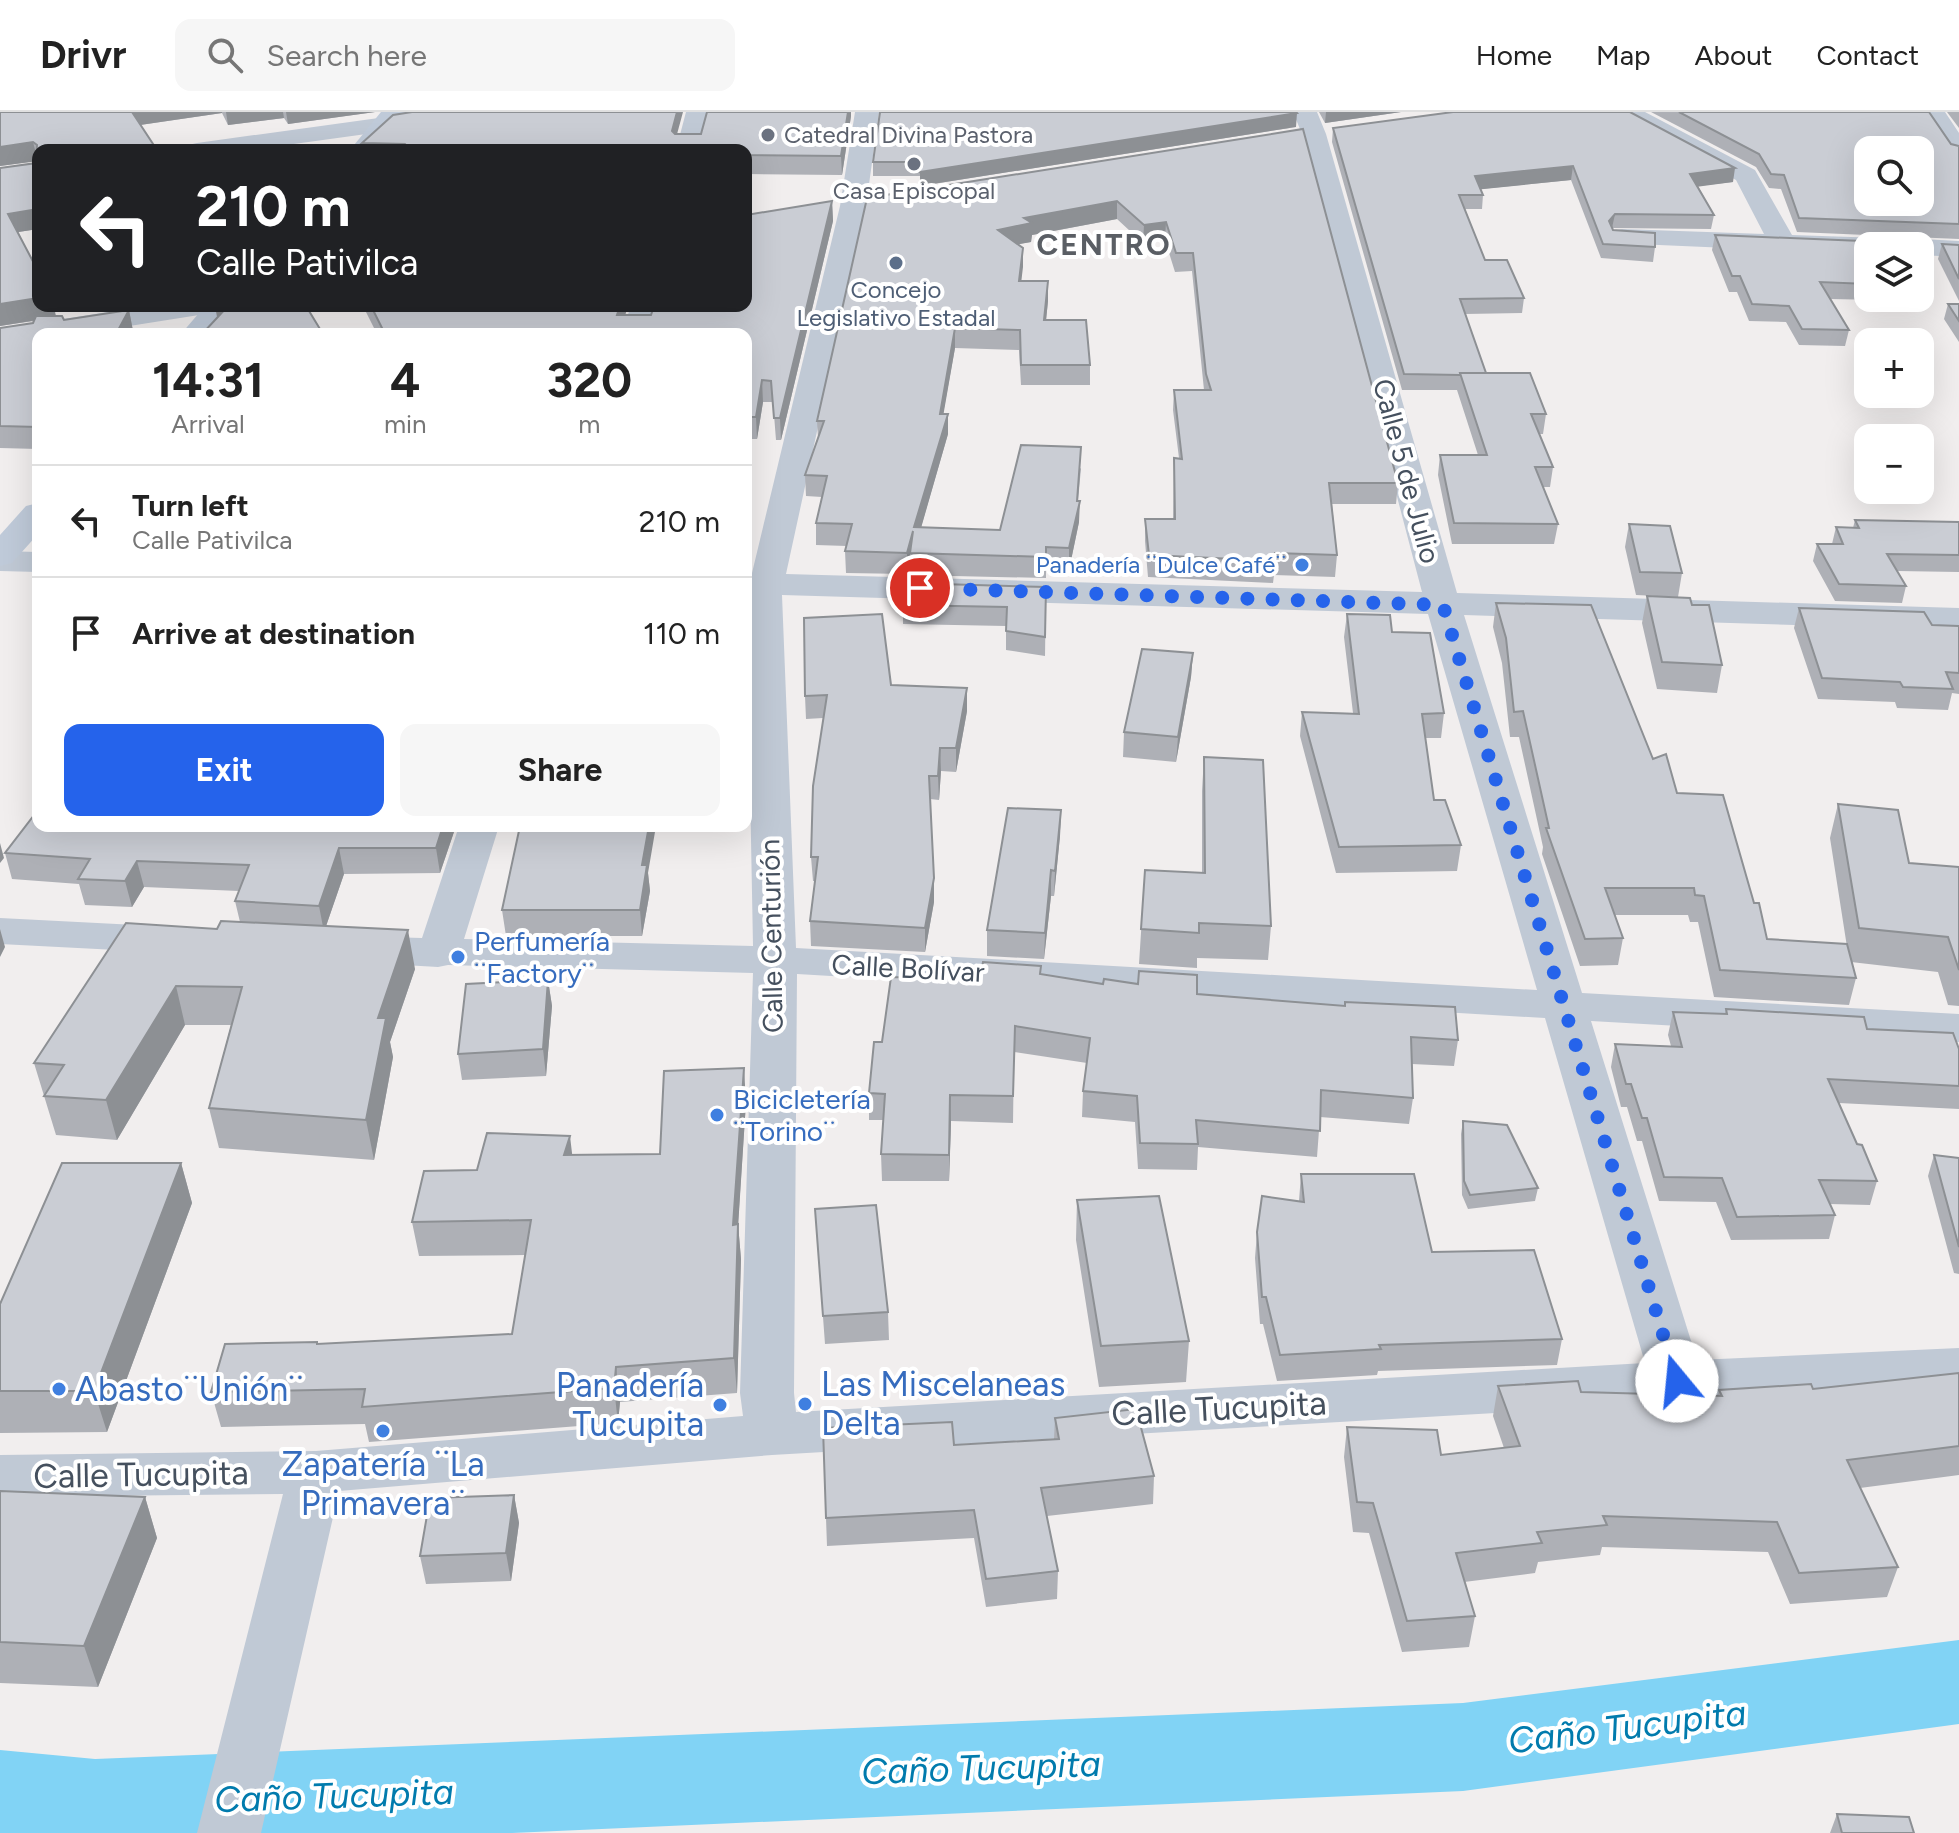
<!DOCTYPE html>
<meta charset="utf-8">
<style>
body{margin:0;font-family:Figtree,sans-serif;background:#f6f6f6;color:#222;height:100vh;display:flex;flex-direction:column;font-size:30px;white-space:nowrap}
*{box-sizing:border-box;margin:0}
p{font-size:26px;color:#767676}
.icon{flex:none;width:44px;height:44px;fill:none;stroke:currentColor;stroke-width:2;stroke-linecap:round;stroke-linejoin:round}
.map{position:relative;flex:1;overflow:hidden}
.drawer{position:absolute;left:32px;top:216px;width:720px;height:504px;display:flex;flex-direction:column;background:#fff;border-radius:16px;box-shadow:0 8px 32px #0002}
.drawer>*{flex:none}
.top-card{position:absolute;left:32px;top:32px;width:720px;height:168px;border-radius:16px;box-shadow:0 8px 32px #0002;background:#202124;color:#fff;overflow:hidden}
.buttons{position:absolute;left:1854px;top:24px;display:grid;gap:16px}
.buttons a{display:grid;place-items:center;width:80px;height:80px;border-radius:16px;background:#fff;box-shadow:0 8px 32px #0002;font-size:40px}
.pin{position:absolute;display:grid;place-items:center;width:68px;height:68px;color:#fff;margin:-34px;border:4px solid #fff;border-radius:50%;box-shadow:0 2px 8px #0007}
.me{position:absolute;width:88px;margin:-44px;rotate:343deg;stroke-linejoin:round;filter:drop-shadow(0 0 6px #0008)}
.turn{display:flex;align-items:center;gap:28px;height:168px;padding:0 32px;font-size:36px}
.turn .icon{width:104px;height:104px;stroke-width:2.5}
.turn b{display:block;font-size:56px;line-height:68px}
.eta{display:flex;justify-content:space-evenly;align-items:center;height:136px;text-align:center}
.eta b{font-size:48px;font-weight:700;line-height:56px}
.cta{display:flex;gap:16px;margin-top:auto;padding:16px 32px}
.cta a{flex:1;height:92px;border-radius:16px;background:#2563eb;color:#fff;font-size:32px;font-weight:700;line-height:92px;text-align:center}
.cta a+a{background:#f6f6f6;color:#222}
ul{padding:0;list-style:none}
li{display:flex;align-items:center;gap:24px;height:112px;padding:0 32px;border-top:2px solid #e0e0e0}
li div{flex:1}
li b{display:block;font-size:30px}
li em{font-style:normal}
header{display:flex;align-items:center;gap:48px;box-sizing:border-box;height:112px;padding:0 40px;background:#fff;border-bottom:2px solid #e0e0e0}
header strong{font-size:38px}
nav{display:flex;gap:44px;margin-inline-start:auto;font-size:28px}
.search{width:560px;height:72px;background:#f6f6f6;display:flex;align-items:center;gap:20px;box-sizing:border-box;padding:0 28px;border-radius:16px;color:#767676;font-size:30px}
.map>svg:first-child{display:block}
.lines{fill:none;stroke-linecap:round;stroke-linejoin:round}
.river{fill:#81d3f5;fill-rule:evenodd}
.minor{fill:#c0c9d5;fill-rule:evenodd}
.secondary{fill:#bfcad9;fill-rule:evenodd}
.wall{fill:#aeb0b6}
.shaded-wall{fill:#8d9094}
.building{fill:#cacdd4;stroke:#8d9094;stroke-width:2;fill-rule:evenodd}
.route{stroke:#2563eb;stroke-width:14;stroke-dasharray:0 25.2}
.worship-dot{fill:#6b7280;stroke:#fff;stroke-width:3}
.service-dot{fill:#5c6f8a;stroke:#fff;stroke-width:3}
.shop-dot{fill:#3f7fe0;stroke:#fff;stroke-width:3}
.labels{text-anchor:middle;stroke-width:8;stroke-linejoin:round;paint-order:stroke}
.far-worship-label{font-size:24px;fill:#5b616d;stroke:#fff;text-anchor:start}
.far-service-label{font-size:24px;fill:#4e5e75;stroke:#fff}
.far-shop-label{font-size:24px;fill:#366cbe;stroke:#fff;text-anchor:end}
.street-label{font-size:28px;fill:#45505e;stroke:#fff}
.shop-label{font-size:28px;fill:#366cbe;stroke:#fff;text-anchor:start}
.far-district-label{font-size:30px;font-weight:bold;letter-spacing:2px;fill:#5a5e64;stroke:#fff}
.near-shop-label{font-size:34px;fill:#366cbe;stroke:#fff;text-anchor:start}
.near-street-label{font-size:34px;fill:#45505e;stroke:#fff}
.near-water-label{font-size:36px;font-style:italic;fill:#017bad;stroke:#fff}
</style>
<header>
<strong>Drivr</strong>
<div class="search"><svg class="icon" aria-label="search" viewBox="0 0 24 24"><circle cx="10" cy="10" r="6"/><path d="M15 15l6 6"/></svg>Search here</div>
<nav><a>Home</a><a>Map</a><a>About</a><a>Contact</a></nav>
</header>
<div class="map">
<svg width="1959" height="1721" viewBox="0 0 1959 1721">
<rect width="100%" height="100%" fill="#f1eeee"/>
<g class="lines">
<path class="river" d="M1959 1528V1612L1463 1679 512 1721H0V1638L95 1647 1463 1591Z"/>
<path class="minor" d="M422 0H487L483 5 475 7 251 38H185L188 33 197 31Z
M686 0H710L700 38H676Z
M855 0H879L866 94 786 462 1422 480 1302 22 1293 0H1317L1326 22 1457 481 1959 496V518L1464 503 1582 881 1959 902V930L1591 909 1697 1248 1959 1236V1274L772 1343 339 1379 261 1721H197L283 1382 0 1385V1343L316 1339 743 1304 740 1281 753 861 448 853 438 855 352 850 337 846 330 837 337 828 352 824 422 826 459 714H499L464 827 753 834 746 461H752L840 94ZM782 483 1428 502 1537 878 796 836ZM797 862 1545 906 1645 1251 796 1300 794 1281Z
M1615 0H1645L1755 58 1792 123 1881 126 1891 128 1895 134H1868V142L1613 131 1609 125 1613 119 1622 117 1764 122 1736 68 1619 5Z
M1921 0H1945L1959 21V46L1950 44Z
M1920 127 1959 129V145L1920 143V134H1907L1910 129Z
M146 194H213L209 200 199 203 79 222H38V229L0 235V217Z
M631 194H659L651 222H621Z
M0 439 38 440V460L0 459Z
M0 806 175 815 190 819 197 828 190 837 175 841 0 832Z"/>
<path class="secondary" d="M381 0H406L375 38H350Z
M205 194H234L211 222H181Z
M38 391V422L12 451 0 454V423L26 394Z"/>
</g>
<path class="wall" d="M0 0H375L288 12 284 6 228 13 222 1 140 13 38 38V117L18 120 56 204 64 208 129 198 133 219 132 222H38V337L0 336V216L33 211 34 209 0 214V56L36 51V49L0 54Z
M1319 0H1401L1325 11Z
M1651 0H1929L1951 32 1959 34V127L1797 120 1781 77 1769 76 1756 55Z
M1947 0H1959V16Z
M851 4 842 63 746 62V38H363L362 31 701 22Z
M1296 15 920 74V64H873V50Z
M1333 16 1733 70 1698 74 1714 103 1711 117 1612 116 1613 118 1655 135 1653 150 1601 146 1571 68 1481 77 1483 83 1482 97H1465L1485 148 1524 186 1522 201 1465 202 1486 261 1546 302 1543 322H1539L1553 355 1550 375H1543L1558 412 1554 432H1452L1438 363 1440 343H1478L1457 278H1402L1332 30Z
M1303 17 1398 371 1396 392H1332L1337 443 1335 465 1274 463 1273 471 1148 465 1145 429V407H1173L1174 346H1179L1173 298 1174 278H1204L1192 159 1175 160 1165 128 1143 131 1117 107 1032 123 1031 130 1018 132 1023 136 1021 169 1048 189 1046 208 1090 253V273H1021L1019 238 955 236 943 302 948 322 921 415 1000 418 1081 356 1078 389 1079 410 1069 458 1046 456V466L910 463V452L907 462 846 461 845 439 847 434 816 433V411L822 385 806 384 805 363 818 326 817 309 867 86Z
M832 89 833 109 781 328H776L773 290H763L757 327H746V222H377L363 194H628L625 203H651Z
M1715 123 1868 141V186H1881L1880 188 1830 187 1849 218 1845 234 1799 233 1786 210 1749 209 1737 180H1729L1712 138Z
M1942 132 1959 133V189L1938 147Z
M1948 192H1959V230L1944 207Z
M1855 408 1959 410V460L1897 459 1906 474 1902 491 1835 489 1813 449 1817 432H1832L1836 415 1853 416Z
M1629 412 1682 461 1678 485 1636 483 1625 435Z
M1046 475 1045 544 1006 538V514L903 512V493Z
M1647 484 1692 493 1722 553 1717 581 1657 577 1642 511Z
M1496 491 1653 647 1754 791 1767 827 1847 835 1830 726 1838 692 1909 751 1959 755V894L1948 893 1938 860 1851 850 1856 866 1849 893 1714 885 1698 810H1690L1688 803H1615L1623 826 1618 853 1580 854 1542 742 1543 735 1519 625H1510L1502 551 1493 515Z
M1799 496 1932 513 1959 514V582L1952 581 1948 598 1897 596 1895 590 1818 587 1794 516Z
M1347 502 1392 520 1444 601 1441 626H1425L1434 688 1461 733 1457 759 1336 761 1300 624 1302 600 1353 601 1344 525Z
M1193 541 1191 565 1176 650 1123 645 1124 620Z
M891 573 967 599 956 660 941 659 939 688 930 687 934 790 925 840 811 834 810 809 815 769H813L811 745 823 606 806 607 805 584Z
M1204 645 1271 814 1268 848 1197 846V856L1139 852 1145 758 1202 761V679Z
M1061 698 1060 724 1054 784H1051L1044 847 987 844V818Z
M456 714 440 761 344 762 326 814 415 857 390 930 393 945 374 1048 219 1036 209 996 231 913H185L117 1028 56 1023 34 951 217 817 240 810 235 789 239 779 144 775 132 795 85 793 79 772 12 767 5 741Z
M648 761 650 779 642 824H506L502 798Z
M1041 854V863L1103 872 1197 882 1344 894 1345 890 1458 928 1454 954 1412 952 1413 986 1409 1012 1320 1005 1317 1045 1198 1035 1197 1058 1138 1057 1135 1010 1082 1005 1083 979 1087 951 1014 940 1013 1011 951 1009 949 1069H882L881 1042 883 1008H869V981L882 930 980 868Z
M548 868 552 894 546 964 462 968 458 942Z
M1726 897 1867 917 1959 937V997L1839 991 1857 1032 1877 1069 1870 1093 1830 1092 1835 1103 1829 1127 1731 1128 1716 1090 1659 1089 1642 1029H1637L1627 995H1621L1611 955 1615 932 1671 934 1668 923 1673 900 1725 902Z
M746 990 738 1112 741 1147 737 1281 620 1290 618 1311 369 1330 365 1312 221 1315 211 1280 318 1232 512 1222 525 1143 419 1144 412 1110 477 1058 573 1043 660 1042Z
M1463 1009 1538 1076 1535 1089 1468 1097 1462 1083 1461 1022Z
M1934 1043 1959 1046V1162L1954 1161 1928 1064Z
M181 1051 192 1091 107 1320 0 1321V1192Z
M1301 1062 1432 1140 1562 1227 1557 1253 1378 1259 1377 1263 1277 1269 1263 1212H1260L1255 1146 1257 1120 1299 1089Z
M1077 1088 1189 1229 1186 1270 1099 1275 1076 1128Z
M815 1097 888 1200 889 1228 825 1232Z
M1959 1261V1363L1860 1376 1898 1455 1887 1485 1790 1492 1768 1440 1602 1435 1600 1443 1538 1450 1535 1461 1464 1470 1475 1504 1469 1535 1402 1540 1369 1421 1353 1420 1344 1345 1347 1315 1441 1343 1504 1336 1493 1304 1498 1274 1581 1280 1718 1284 1719 1278 1813 1277Z
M1055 1306 1154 1364 1153 1392 1047 1404 1058 1459 1057 1487 986 1495 974 1426 827 1434 826 1406 954 1333 1054 1327Z
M0 1379 145 1385 157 1426 98 1575 0 1571Z
M514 1383 519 1411 511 1469 426 1472 420 1444Z
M1837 1702 1914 1721H1830Z"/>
<path class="shaded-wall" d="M130 0H222V1L133 14Z
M226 0H283L284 6 228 13Z
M286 0H375L288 12Z
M677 0H683L673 37 672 19Z
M848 0H851V4L842 63 841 44Z
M1326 0H1401L1325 11Z
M1297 1 1296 15 920 74V60Z
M33 30 38 49 0 54V35Z
M1573 54 1571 68 1474 78 1475 64Z
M1735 56 1733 70 1688 76 1690 62Z
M832 89 833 109 781 328 780 306Z
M1117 89V107L1032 123 1031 130 997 136 998 118 1024 106Z
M38 97V117L12 121 8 102Z
M1615 102 1612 116 1609 109Z
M1166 110 1165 128 1143 131 1144 113Z
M1023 136V155L1019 188V169Z
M1048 169V189L1044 228V208Z
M38 186V194H54L56 205 0 214V192Z
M215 194H237L220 221Z
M620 194H628L619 222 617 203Z
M129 198 133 219 132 222H116Z
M955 216V236L940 322V302Z
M762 268 763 290 757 327 756 305Z
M948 302V322L915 437 914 415Z
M1081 335 1077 399 1080 389 1079 410 1069 458V436Z
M913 419 910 441V452L907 462V441Z
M1193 541 1191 565 1176 650 1178 625Z
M967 576V599L956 660V636Z
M940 636 941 659 939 688 938 664Z
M1061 698 1060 724 1054 784 1055 759Z
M443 714H456L440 761 436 736Z
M649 714H656L648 761 650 779 642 824 640 798 642 753Z
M0 731 4 746 0 751Z
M339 736 344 762 324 820 319 794Z
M137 749 144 775 132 795 125 769Z
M1051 758V784L1044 847 1045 821Z
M934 766V790L925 840V816Z
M0 817 5 835 0 845Z
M408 818 415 857 390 930 393 945 374 1048 366 1008 378 906Z
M548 868 552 894 546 964 543 937Z
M176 874 185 913 117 1028 106 988Z
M744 956 746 990 736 1147 733 1113Z
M950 983 951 1009 949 1069V1043Z
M570 1024 574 1058 564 1043Z
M181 1051 192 1091 107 1320 94 1279Z
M738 1112 741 1147 737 1281 734 1246Z
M616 1255 620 1290 618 1311 614 1276Z
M514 1383 519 1411 511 1469 506 1441Z
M145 1385 157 1426 98 1575 84 1534Z"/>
<path class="building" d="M0 0H132L157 38H38V97L8 102 38 159V186L0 192V56L36 51 37 33 33 30 0 35Z
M412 0H677L672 19 675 22H701L707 0H848L841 44 746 43V38H398L404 32 362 31 393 3Z
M880 0H1296L1297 1 920 60 919 50H873Z
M1453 0H1630L1735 56 1690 62 1714 103 1615 102 1609 109 1613 118 1655 121V135L1603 132 1573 54 1475 64 1483 83H1459L1485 148H1507L1524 186 1460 187 1486 261H1460V263L1404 262 1333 16Z
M1679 0H1929L1951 32 1959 34V112L1799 106 1784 63 1771 62 1759 42ZM1868 38H1920V90H1868Z
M1303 17 1398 371H1329L1337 443 1275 441V449L1149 443 1145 407H1175L1174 346 1182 347 1174 278H1211L1206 262 1193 141H1176L1166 110 1144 113 1117 89 1024 106 1032 111 998 118 1023 136 1019 169H1048L1044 208H1086L1090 253H1021L1020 218 955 216 940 302H948L914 415 1000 418 1021 333 1081 335 1077 389H1080L1069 436 1046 435V445L910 441 913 419 907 441 845 439 852 412 816 411 827 364 805 363 824 309H817L867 86Z
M832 89 780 306H774L771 269 762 268 756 305H746V222H385L371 194H620L617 203H651L654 194H746V103Z
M1715 123 1862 129 1868 141V172L1820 170 1849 218 1802 217 1789 194 1752 192 1740 164H1732Z
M1942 132 1959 133V167Z
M1948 192H1959V209Z
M228 194H306L323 222H202Z
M129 198 116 222H38V315L0 314V216L33 211 36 204H62L64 208Z
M1460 261H1530L1546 302H1531L1553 355H1535L1558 412 1454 411 1440 343H1487Z
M1855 408 1959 410V443L1887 442 1906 474 1839 472 1817 432H1843L1836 415 1859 416Z
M1629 412 1670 414 1682 461 1640 460Z
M906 471 1046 475 1045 525 1006 519 1007 495 903 493Z
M1647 484 1690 486 1692 493H1709L1722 553 1662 550Z
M1496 491 1591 493 1653 647 1666 642 1677 681 1723 683 1754 791H1759L1767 827 1847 832 1856 866 1720 858 1704 784 1695 783 1694 776H1605L1623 826 1585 827 1546 716H1549L1523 599 1514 600 1506 526Z
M1799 496 1924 500 1932 513 1959 514V561L1946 560 1953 577 1903 575 1900 570 1822 566Z
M882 502 891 573 967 576 956 636H940L938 664H929L934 766 925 816 810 809 818 745H811L813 674 827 583 805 584 804 506Z
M1347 502 1390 503 1392 520 1430 521 1444 601 1422 602 1434 688H1445L1461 733 1339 735 1302 600 1359 602Z
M1142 537 1193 541 1178 625 1124 620Z
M1204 645 1263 648 1271 814 1199 811V821L1141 817 1145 758 1205 761Z
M1838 692 1898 698 1909 751 1959 755V858L1948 825 1859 816Z
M1008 696 1061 698 1055 759 1051 758 1045 821 987 818Z
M38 698V714H443L436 736H339L319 794 235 789 249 753 137 749 125 769 78 767 90 747 5 741Z
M520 714H649L642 753H647L640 798H502Z
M221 809 408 818 378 906H386L366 1008 209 996 242 875 176 874 106 988 44 984 64 953 34 951 126 811 217 817Z
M983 850 1041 854 1040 862 1103 872 1104 867 1138 872 1139 859 1197 863V882L1345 894V890L1455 895 1458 928 1411 925 1413 986 1321 978 1320 1019 1196 1008 1198 1032 1140 1031 1137 984 1083 979 1090 926 1015 914 1013 984 950 983 949 1043 881 1042 885 982 869 981 874 930H882L891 865 980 868Z
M548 868 543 937 458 942 466 872Z
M1726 897 1864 905 1867 917 1953 921 1959 937V974L1828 967 1857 1032 1862 1033 1877 1069 1819 1068 1835 1103 1737 1105 1722 1066 1664 1065 1647 1006H1642L1631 972H1626L1615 932 1682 935 1673 900 1727 902Z
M744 956 733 1113 738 1112 734 1246 616 1255 614 1276 362 1295 365 1277 211 1280 225 1232 317 1230V1232L512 1222 531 1108 412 1110 424 1059 477 1058 487 1021 570 1024 564 1043 660 1042 664 959Z
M1463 1009 1507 1013 1538 1076 1470 1083 1464 1069Z
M1934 1043 1959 1046V1135Z
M62 1051H181L94 1279H0V1192Z
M1301 1062H1414L1432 1140 1534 1138 1562 1227 1379 1233 1381 1237 1280 1243 1266 1185H1262L1257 1120 1262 1084 1304 1090Z
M1159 1084 1189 1229 1101 1234 1077 1088Z
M876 1093 888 1200 823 1204 815 1097Z
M1959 1261V1334L1847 1348 1898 1455 1799 1461 1777 1410 1603 1404 1607 1413 1537 1420 1542 1431 1456 1441 1475 1504 1407 1509 1373 1391 1357 1390 1347 1315 1437 1318 1441 1343 1520 1334 1498 1274 1578 1269 1581 1280 1722 1284 1719 1278 1811 1272 1813 1277Z
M1136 1297 1154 1364 1041 1376 1058 1459 986 1467 974 1398 826 1406 823 1316 952 1310 954 1333 1059 1327 1055 1306Z
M0 1379 145 1385 84 1534 0 1530Z
M514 1383 506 1441 420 1444 430 1386Z
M1837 1702 1909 1705 1914 1721H1842Z"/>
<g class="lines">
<path class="route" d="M920 476 1443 493 1677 1269"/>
</g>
<g class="worship-dot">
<circle cx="768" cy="23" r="8"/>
<circle cx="914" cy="52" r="8"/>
</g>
<circle class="service-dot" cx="896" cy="151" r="8"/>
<g class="shop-dot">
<circle cx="1302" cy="453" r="8"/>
<circle cx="458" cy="845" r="8"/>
<circle cx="717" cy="1003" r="8"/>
<circle cx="59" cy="1277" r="8"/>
<circle cx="805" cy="1292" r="8"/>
<circle cx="720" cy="1293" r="8"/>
<circle cx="383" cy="1319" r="8"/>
</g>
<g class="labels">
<g class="far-worship-label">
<text x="784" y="31">Catedral Divina Pastora</text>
<text x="914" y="87" text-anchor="middle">Casa Episcopal</text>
</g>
<g class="far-service-label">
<text x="896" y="186">Concejo<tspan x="896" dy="28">Legislativo Estadal</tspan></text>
</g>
<g class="far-shop-label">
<text x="1286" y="461">Panadería ¨Dulce Café¨</text>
</g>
<g class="street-label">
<text transform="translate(1407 359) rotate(75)" y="10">Calle 5 de Julio</text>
<text transform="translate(771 824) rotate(-91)" y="10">Calle Centurión</text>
<text transform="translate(908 856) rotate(3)" y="10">Calle Bolívar</text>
</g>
<g class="shop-label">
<text x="474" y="839">Perfumería<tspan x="474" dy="32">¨Factory¨</tspan></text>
<text x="733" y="997">Bicicletería<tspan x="733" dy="32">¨Torino¨</tspan></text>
</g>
<g class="far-district-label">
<text x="1104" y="143">CENTRO</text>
</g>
<g class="near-shop-label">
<text x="821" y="1284">Las Miscelaneas<tspan x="821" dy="39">Delta</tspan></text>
<text x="704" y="1285" text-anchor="end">Panadería<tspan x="704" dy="39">Tucupita</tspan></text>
<text x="75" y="1289">Abasto¨Unión¨</text>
<text x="383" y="1364" text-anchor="middle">Zapatería ¨La<tspan x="383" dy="39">Primavera¨</tspan></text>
</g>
<g class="near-street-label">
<text transform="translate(1219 1296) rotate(-3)" y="12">Calle Tucupita</text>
<text transform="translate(141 1362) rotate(-1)" y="12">Calle Tucupita</text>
</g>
<g class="near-water-label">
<text transform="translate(1627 1614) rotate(-7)" y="13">Caño Tucupita</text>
<text transform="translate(981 1655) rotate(-2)" y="13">Caño Tucupita</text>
<text transform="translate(334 1683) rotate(-2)" y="13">Caño Tucupita</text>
</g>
</g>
</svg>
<div class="buttons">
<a><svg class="icon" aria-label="search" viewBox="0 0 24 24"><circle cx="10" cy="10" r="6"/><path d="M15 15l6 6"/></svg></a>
<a><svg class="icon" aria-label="layers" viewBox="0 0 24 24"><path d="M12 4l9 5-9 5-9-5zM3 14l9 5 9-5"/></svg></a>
<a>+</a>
<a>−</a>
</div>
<div class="pin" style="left:920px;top:476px;background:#d93025"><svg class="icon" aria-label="arrive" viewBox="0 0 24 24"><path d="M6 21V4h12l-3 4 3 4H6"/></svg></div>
<svg class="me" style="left:1677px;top:1269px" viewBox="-20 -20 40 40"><circle r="19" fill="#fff"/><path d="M0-13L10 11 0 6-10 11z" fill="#2563eb"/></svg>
<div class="top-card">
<div class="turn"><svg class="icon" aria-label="left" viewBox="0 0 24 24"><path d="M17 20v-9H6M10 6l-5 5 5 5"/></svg><div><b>210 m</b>Calle Pativilca</div></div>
</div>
<section class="drawer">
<div class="eta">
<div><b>14:31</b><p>Arrival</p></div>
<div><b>4</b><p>min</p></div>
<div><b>320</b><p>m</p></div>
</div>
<ul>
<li><svg class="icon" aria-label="left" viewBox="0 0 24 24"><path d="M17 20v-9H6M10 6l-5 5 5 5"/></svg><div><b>Turn left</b><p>Calle Pativilca</p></div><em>210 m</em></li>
<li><svg class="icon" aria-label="arrive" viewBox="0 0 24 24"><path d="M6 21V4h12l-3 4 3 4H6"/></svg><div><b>Arrive at destination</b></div><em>110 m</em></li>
</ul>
<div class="cta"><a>Exit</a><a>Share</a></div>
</section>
</div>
